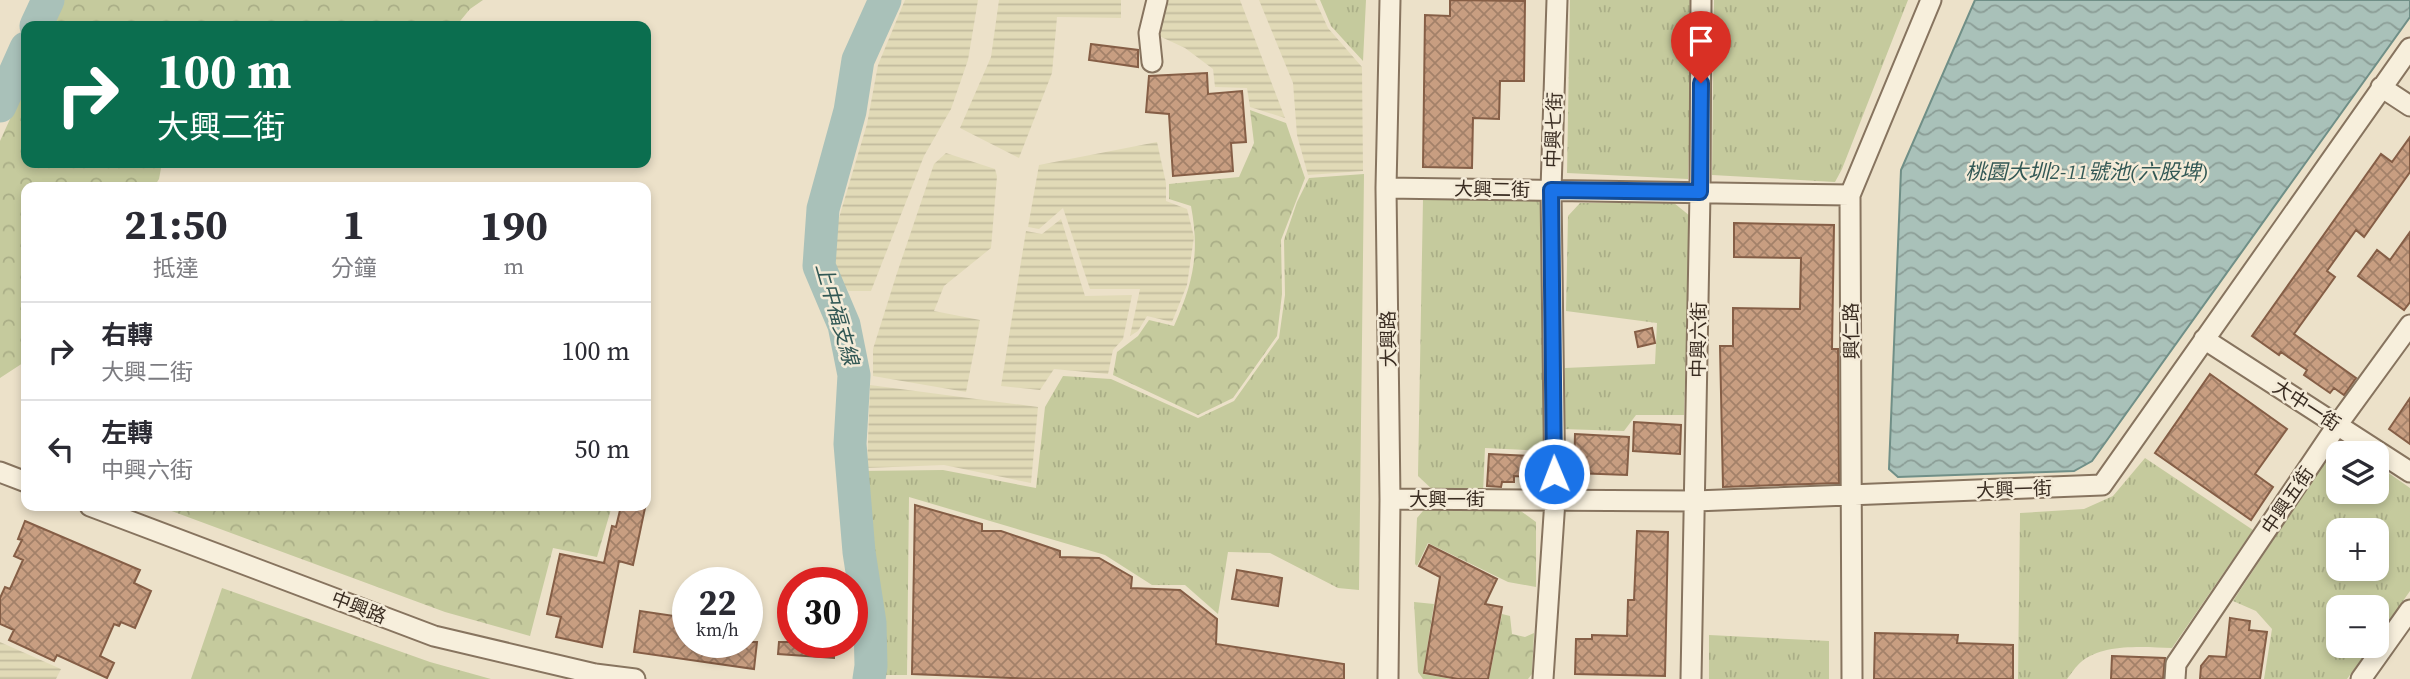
<!DOCTYPE html>
<html lang="zh-TW">
<meta charset="utf-8">
<style>
body{margin:0;font-family:"Source Serif 4","Noto Sans TC",serif;background:#f2f2f3;color:#2b2b33;height:100vh;display:flex;flex-direction:column;font-size:26px;white-space:nowrap}
*{box-sizing:border-box;margin:0}
p{font-size:23px;color:#7c7c81}
.icon{flex:none;width:38px;height:38px;fill:none;stroke:currentColor;stroke-width:2;stroke-linecap:round;stroke-linejoin:round}
.map{position:relative;flex:1;overflow:hidden}
.details{position:absolute;left:21px;top:182px;width:630px;height:329px;display:flex;flex-direction:column;background:#fff;border-radius:14px;box-shadow:0 4px 10px #0003}
.details>*{flex:none}
.hud{position:absolute;left:21px;top:21px;width:630px;height:147px;border-radius:14px;box-shadow:0 4px 10px #0003;background:#0b6e4f;color:#fff;overflow:hidden}
.controls{position:absolute;left:2326px;top:441px;display:grid;gap:14px}
.controls a{display:grid;place-items:center;width:63px;height:63px;border-radius:14px;background:#fff;box-shadow:0 4px 10px #0003;font-size:35px}
.speed{position:absolute;left:672px;top:567px;display:flex;gap:14px;font-size:35px;font-weight:700;text-align:center}
.speed>*{display:grid;place-content:center;width:91px;height:91px;border-radius:50%;background:#fff;box-shadow:0 4px 10px #0003;line-height:1}
.speed small{font-size:18px;font-weight:400}
.speed .limit{border:10px solid #d22;background:#fff;color:#111}
.pin{position:absolute;display:grid;place-items:center;width:60px;height:60px;color:#fff;margin:-72px -30px;border-radius:50% 50% 50% 0;rotate:-45deg;box-shadow:0 0 7px #0007}
.pin .icon{rotate:45deg}
.me{position:absolute;width:77px;margin:-38px;rotate:359deg;stroke-linejoin:round;filter:drop-shadow(0 0 5px #0008)}
.turn{display:flex;align-items:center;gap:24px;height:147px;padding:0 21px;font-size:32px}
.turn .icon{width:91px;height:91px;stroke-width:2.5}
.turn b{display:block;font-size:49px;line-height:60px}
.eta{display:flex;justify-content:space-evenly;align-items:center;height:119px;text-align:center}
.eta b{font-size:42px;font-weight:700;line-height:49px}
ul{padding:0;list-style:none}
li{display:flex;align-items:center;gap:21px;height:98px;padding:0 21px;border-top:2px solid #e1e1e2}
li div{flex:1}
li b{display:block;font-size:26px}
li em{font-style:normal}
.map>svg:first-child{display:block}
.farmland{fill:url(#farmland-rules)}
.grass{fill:url(#grass-tufts);fill-rule:evenodd}
.forest{fill:url(#forest-crowns)}
.water{fill:url(#water-waves);stroke:#708f87;stroke-width:2}
.lines{fill:none;stroke-linecap:round;stroke-linejoin:round}
.river{stroke:#a9c1b9;stroke-width:33}
.building{fill:url(#building-cross-hatch);stroke:#855e46;stroke-width:2}
.minor-casing{stroke:#87745f;stroke-width:23}
.minor{stroke:#f7efdc;stroke-width:19}
.route-casing{stroke:#114b97;stroke-width:18}
.route{stroke:#1a73e8;stroke-width:12}
.labels{text-anchor:middle;stroke-width:5;stroke-linejoin:round;paint-order:stroke}
.street-label{font-size:19px;fill:#392c21;stroke:#f4ebd8}
.water-label{font-size:21px;font-style:italic;fill:#325855;stroke:#f4ebd8}
</style>
<div class="map">
<svg width="2410" height="679" viewBox="0 0 2410 679">
<defs>
<pattern id="farmland-rules" width="6" height="5" patternUnits="userSpaceOnUse" patternTransform="scale(1.75)"><rect width="6" height="5" fill="#e1dab7"/><path d="M0 2.5h6" fill="none" stroke="#c2bb9d"/></pattern>
<pattern id="grass-tufts" width="24" height="20" patternUnits="userSpaceOnUse" patternTransform="scale(1.75)"><rect width="24" height="20" fill="#c5ca9d"/><path d="M3 7l-1-3M5 7V3M7 7l1-3M15 17l-1-3M17 17v-4M19 17l1-3" fill="none" stroke="#aaae87"/></pattern>
<pattern id="forest-crowns" width="20" height="18" patternUnits="userSpaceOnUse" patternTransform="scale(1.75)"><rect width="20" height="18" fill="#c5ca9d"/><path d="M2 6a3 3 0 1 1 6 0M12 15a3 3 0 1 1 6 0" fill="none" stroke="#aaae87"/></pattern>
<pattern id="water-waves" width="16" height="10" patternUnits="userSpaceOnUse" patternTransform="scale(1.75)"><rect width="16" height="10" fill="#a9c1b9"/><path d="M0 5q4-4 8 0t8 0" fill="none" stroke="#8b9d96"/></pattern>
<pattern id="building-cross-hatch" width="8" height="8" patternUnits="userSpaceOnUse" patternTransform="scale(1.75)"><rect width="8" height="8" fill="#c89e81"/><path d="M0 0l8 8M0 8l8-8" fill="none" stroke="#a38169"/></pattern>
</defs>
<rect width="100%" height="100%" fill="#ece1c9"/>
<path class="farmland" d="M905 0H978L968 60 951 109 924 156 871 291H849L831 275 827 258 867 124 878 65Z
M999 0H1121V18L1057 17 1052 73 1019 158 960 128 991 57Z
M1166 0H1240L1285 118 1250 107 1247 88 1215 87 1213 69 1185 48 1157 35Z
M1259 0H1315L1328 28 1362 67 1363 171 1308 175 1297 135 1293 83Z
M1157 142 1166 183V201L1187 209 1194 237 1187 285 1172 322 1147 316 1138 331 1130 336 1140 289H1090L1063 208 1039 229 1028 227 1039 165Z
M946 153 995 169 997 176 991 248 944 286 934 311 980 320 966 392 873 376V349L896 276 934 164Z
M1061 219 1085 296 1132 295 1123 339 1113 350 1108 374 1054 369 1040 390 1001 386 1026 231 1042 234Z
M870 385 1038 407 1031 483 944 465 867 468Z
M0 642 61 669 56 679H0Z"/>
<path class="grass" d="M1320 0H1366L1363 61 1331 26Z
M1570 0H1693L1688 179 1567 173Z
M1714 0H1908L1842 169 1835 182 1712 175Z
M1364 174 1359 590 1338 588 1270 553 1228 552 1218 614 1185 585H1152L1105 555 909 497 907 675H884L887 661 862 514 858 471 943 470 1036 488 1045 407 1063 376 1111 379 1198 418 1234 401 1279 338 1285 295 1284 240 1297 202 1309 178Z
M1423 199H1547L1545 451 1485 448 1483 493 1435 492 1418 476Z
M1580 203H1674L1690 216 1684 415H1636L1624 431 1562 429 1565 368 1655 364 1657 323 1566 311 1568 216Z
M2340 439 2360 453H2338V492H2376L2377 465 2410 488V591L2377 638 2376 607H2338V646H2371L2347 679H2264L2272 629 2256 611 2233 601ZM2376 530V569H2338V530Z
M2145 458 2253 530 2172 648C2145 647 2103 643 2081 662 2076 666 2071 674 2067 679H2018L2020 513 2084 509 2113 496Z
M1709 635 1829 641V679H1709Z"/>
<path class="forest" d="M63 0H483L470 9 456 26H53Z
M26 84V163H162L159 179 154 187H26V361L0 378V141Z
M1250 110 1286 123 1305 178 1281 240 1282 294 1277 336 1233 398 1198 415 1113 375 1117 352 1138 336 1149 320 1174 326C1193 283 1200 254 1191 206L1169 199V184L1239 177 1254 143Z
M1428 505 1518 509 1536 522V587L1508 582 1428 543 1417 566 1415 564 1417 518Z
M158 506H612L597 557 553 548 530 636 445 612Z
M222 588 430 662 491 679H191Z
M1414 602 1434 604 1423 674 1452 679H1423L1418 672Z
M1502 614 1510 616 1512 634 1525 637 1534 633 1532 674 1528 679H1489Z"/>
<path class="water" d="M1975 0H2410V17L2092 461 2074 471 1898 477 1889 469 1901 170Z"/>
<g class="lines">
<path class="river" d="M36 26 48 0
M0 106 26 48
M869 679 871 666 870 623 859 552 850 444 854 375 844 325 819 266 823 209 850 111 858 60 885 0"/>
</g>
<path class="building" d="M1450 0 1525 1 1524 81H1500L1499 119 1473 118 1472 168 1423 167 1425 15 1450 16Z
M1091 44 1138 50V67L1089 60Z
M1207 73 1208 94 1242 91 1246 142 1231 143 1233 171 1173 176 1169 114 1146 112 1149 76Z
M2410 137V172L2364 237 2356 230 2327 271 2335 277 2294 334 2356 378 2344 395 2334 388 2330 393 2304 375 2307 370 2281 352 2279 355 2252 336 2381 154 2392 162Z
M1734 223 1834 225 1832 349H1838L1839 483 1723 487 1720 346H1733V308L1800 309 1801 258 1734 257Z
M2410 232V302L2404 310 2358 276 2377 250 2390 260Z
M1652 328 1655 343 1638 347 1635 332Z
M2210 374 2287 429 2255 474 2273 487 2251 520 2155 453Z
M2410 398V444L2389 429Z
M1634 422 1681 425 1680 454 1633 451Z
M1575 434 1629 437 1627 475 1574 473Z
M1489 454 1529 456 1528 477 1514 476V482H1502L1501 487 1487 486Z
M915 505 982 524V531H1001L1060 551V557L1099 558 1132 577 1131 588 1180 590 1217 619 1216 644 1344 664V679H1035L912 674Z
M621 506 645 508 633 565 619 561 602 647 556 637 561 617 547 614 560 554 604 563 612 526 616 527Z
M25 521 140 570 134 583 151 591 135 628 121 622 119 626 114 624 100 656 114 663 107 678 57 655 54 661 9 640 14 630 0 624V598L5 587 10 589 23 560 14 556 22 540 18 539Z
M1637 531 1668 532 1665 676 1575 674 1576 639H1592V635L1627 636 1628 600H1634Z
M1429 545 1497 579 1485 604 1502 607 1488 679H1458L1424 673 1440 577 1419 566Z
M1237 570 1282 578 1278 606 1232 599Z
M640 611 688 618V642H757L754 669 634 652Z
M2230 618 2250 621 2249 630 2267 632 2260 679H2200L2201 666 2209 656 2226 657Z
M1875 633 1958 635 1957 643 2013 645V679H1874Z
M779 642H834V658L778 654Z
M2112 656 2165 658 2163 679H2111Z"/>
<g class="lines">
<defs>
<path id="minor" d="M1152 62 1149 33 1157 0
M2381 87 2410 106
M1386 188 1850 195
M2204 339 2410 472
M0 472 26 482
M1390 499 1695 501 2102 485 2410 48
M90 506 434 636 595 674 635 679
M1388 679 1390 499 1386 188 1390 0
M1543 679 1555 500 1551 190 1557 0
M1691 679 1700 193 1701 0
M1852 679 1850 195 1931 0
M2175 679 2176 664 2338 424 2410 325
M2361 679 2410 610"/>
</defs>
<use href="#minor" class="minor-casing"/>
<use href="#minor" class="minor"/>
</g>
<g class="lines">
<defs>
<path id="route" d="M1554 474 1551 190 1700 192 1701 83"/>
</defs>
<use href="#route" class="route-casing"/>
<use href="#route" class="route"/>
</g>
<g class="labels">
<g class="street-label">
<text transform="translate(1553 130) rotate(-88)" y="7">中興七街</text>
<text transform="translate(1492 189) rotate(1)" y="7">大興二街</text>
<text transform="translate(1851 331) rotate(-91)" y="7">興仁路</text>
<text transform="translate(1388 339) rotate(-91)" y="7">大興路</text>
<text transform="translate(1698 340) rotate(-89)" y="7">中興六街</text>
<text transform="translate(2307 405) rotate(33)" y="7">大中一街</text>
<text transform="translate(2014 489) rotate(-2)" y="7">大興一街</text>
<text x="1447" y="506">大興一街</text>
<text transform="translate(2287 500) rotate(-56)" y="7">中興五街</text>
<text transform="translate(359 607) rotate(21)" y="7">中興路</text>
</g>
<g class="water-label">
<text x="2087" y="179">桃園大圳2-11號池(六股埤)</text>
<text transform="translate(837 314) rotate(74)" y="7">上中福支線</text>
</g>
</g>
</svg>
<div class="controls">
<a><svg class="icon" aria-label="layers" viewBox="0 0 24 24"><path d="M12 4l9 5-9 5-9-5zM3 14l9 5 9-5"/></svg></a>
<a>+</a>
<a>−</a>
</div>
<div class="speed"><div>22<small>km/h</small></div><div class="limit">30</div></div>
<div class="pin" style="left:1701px;top:83px;background:#d93025"><svg class="icon" aria-label="arrive" viewBox="0 0 24 24"><path d="M6 21V4h12l-3 4 3 4H6"/></svg></div>
<svg class="me" style="left:1554px;top:474px" viewBox="-20 -20 40 40"><circle r="17" fill="#1a73e8" stroke="#fff" stroke-width="3"/><path d="M0-11L8 9 0 5-8 9z" fill="#fff"/></svg>
<div class="hud">
<div class="turn"><svg class="icon" aria-label="right" viewBox="0 0 24 24"><path d="M7 20v-9h11M14 6l5 5-5 5"/></svg><div><b>100 m</b>大興二街</div></div>
</div>
<section class="details">
<div class="eta">
<div><b>21:50</b><p>抵達</p></div>
<div><b>1</b><p>分鐘</p></div>
<div><b>190</b><p>m</p></div>
</div>
<ul>
<li><svg class="icon" aria-label="right" viewBox="0 0 24 24"><path d="M7 20v-9h11M14 6l5 5-5 5"/></svg><div><b>右轉</b><p>大興二街</p></div><em>100 m</em></li>
<li><svg class="icon" aria-label="left" viewBox="0 0 24 24"><path d="M17 20v-9H6M10 6l-5 5 5 5"/></svg><div><b>左轉</b><p>中興六街</p></div><em>50 m</em></li>
</ul>
</section>
</div>
